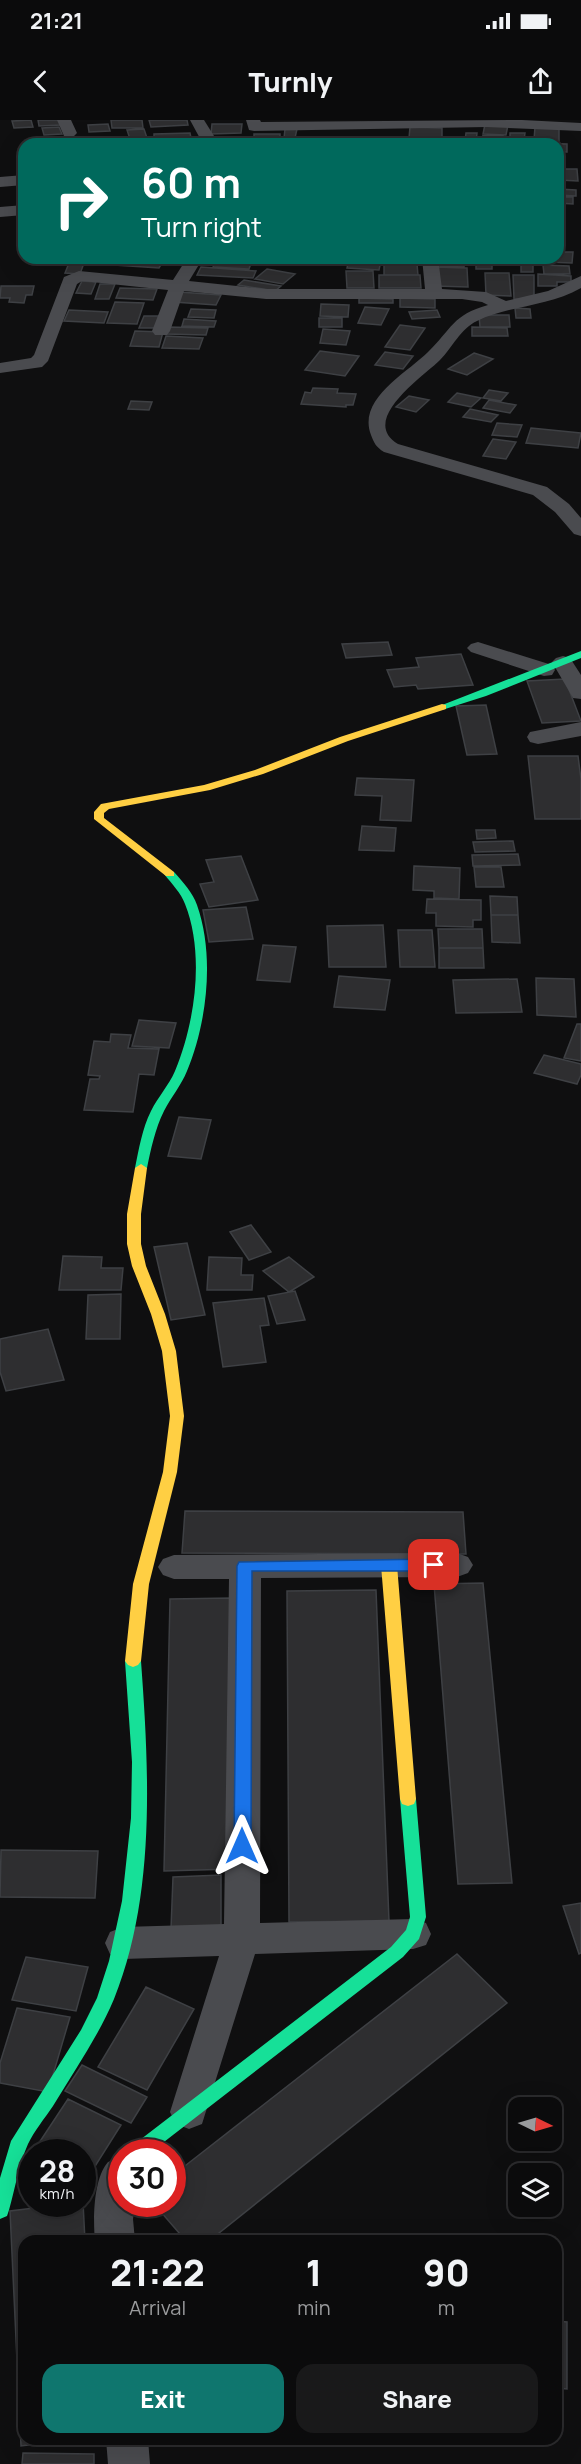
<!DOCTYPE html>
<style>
body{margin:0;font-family:Manrope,sans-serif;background:#19191a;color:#f1f3f6;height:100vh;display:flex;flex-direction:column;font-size:22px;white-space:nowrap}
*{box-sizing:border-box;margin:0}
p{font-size:20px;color:#9a9b9d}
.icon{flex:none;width:33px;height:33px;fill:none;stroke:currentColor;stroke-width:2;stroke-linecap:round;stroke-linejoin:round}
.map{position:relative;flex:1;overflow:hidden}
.drawer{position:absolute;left:18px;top:2115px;width:544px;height:210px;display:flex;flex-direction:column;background:#0b0b0c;border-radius:18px;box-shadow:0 6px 24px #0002,0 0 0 2px #2b2b2d}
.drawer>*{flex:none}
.hud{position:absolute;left:18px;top:18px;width:546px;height:126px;border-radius:18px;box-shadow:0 6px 24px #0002,0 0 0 2px #2b2b2d;background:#00695c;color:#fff;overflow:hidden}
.needle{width:39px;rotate:95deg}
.tools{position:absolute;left:508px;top:1977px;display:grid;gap:12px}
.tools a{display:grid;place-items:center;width:54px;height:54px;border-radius:12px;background:#0b0b0c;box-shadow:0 6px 24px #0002,0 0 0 2px #2b2b2d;font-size:30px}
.speed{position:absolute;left:18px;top:2019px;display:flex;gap:12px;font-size:30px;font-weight:700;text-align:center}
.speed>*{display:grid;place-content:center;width:78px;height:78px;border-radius:50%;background:#0b0b0c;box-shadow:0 6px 24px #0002,0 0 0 2px #2b2b2d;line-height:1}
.speed small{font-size:15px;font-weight:400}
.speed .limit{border:9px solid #d22;background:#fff;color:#111}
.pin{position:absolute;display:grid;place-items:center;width:51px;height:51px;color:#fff;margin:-26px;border-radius:12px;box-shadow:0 3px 9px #0006}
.me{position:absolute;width:66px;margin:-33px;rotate:0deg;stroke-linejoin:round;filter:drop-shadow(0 0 4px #0008)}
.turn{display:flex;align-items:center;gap:21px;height:126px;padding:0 24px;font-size:27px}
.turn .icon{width:78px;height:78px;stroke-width:2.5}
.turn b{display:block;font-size:42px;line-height:51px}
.eta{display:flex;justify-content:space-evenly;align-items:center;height:102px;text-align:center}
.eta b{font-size:36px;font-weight:800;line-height:42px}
.button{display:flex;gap:12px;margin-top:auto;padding:12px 24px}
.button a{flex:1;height:69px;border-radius:18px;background:#0f766e;color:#fff;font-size:24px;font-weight:800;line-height:69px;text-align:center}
.button a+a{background:#19191a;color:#f1f3f6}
.status{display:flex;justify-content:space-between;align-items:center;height:42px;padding:0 30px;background:#0b0b0c;direction:ltr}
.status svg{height:16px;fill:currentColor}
header{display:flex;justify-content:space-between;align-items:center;height:78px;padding:0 24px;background:#0b0b0c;font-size:27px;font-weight:800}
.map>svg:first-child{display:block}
.building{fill:#2e2e30;stroke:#3e4044;stroke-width:1.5}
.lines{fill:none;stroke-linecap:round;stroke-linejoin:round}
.street{fill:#4a4b4f;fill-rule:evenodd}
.fast{fill:#16e098;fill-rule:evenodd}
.slow{fill:#ffcf43;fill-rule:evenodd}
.route{fill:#1a73e8;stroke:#114b97;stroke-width:1.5}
</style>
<div class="status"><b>21:21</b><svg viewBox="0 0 49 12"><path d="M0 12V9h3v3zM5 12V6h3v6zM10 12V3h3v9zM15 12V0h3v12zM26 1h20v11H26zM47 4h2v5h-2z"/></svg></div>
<header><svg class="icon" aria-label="back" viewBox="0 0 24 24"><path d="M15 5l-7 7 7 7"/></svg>Turnly<svg class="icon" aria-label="share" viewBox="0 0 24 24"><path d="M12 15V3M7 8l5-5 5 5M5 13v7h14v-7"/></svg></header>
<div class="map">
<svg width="581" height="2344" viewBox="0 0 581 2344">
<rect width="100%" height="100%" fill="#0f0f10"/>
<path class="building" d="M31 0 33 7 14 8 12 1Z
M38 0H60L61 5 39 6Z
M111 0H142L143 8H112Z
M149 0H187L188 5 151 7Z
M108 4 110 11 89 12 88 5Z
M212 4H242L241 13 211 14Z
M485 4 508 5 506 15 483 14Z
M59 7 62 14 44 15 42 8Z
M410 7 442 8V18H409Z
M535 7H559V21L534 20Z
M144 9 147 18 130 19 127 10Z
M285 9H297L295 18H284Z
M190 13 191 18 154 19V14Z
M466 13H477L476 22 465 21Z
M510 13H525L524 20H510Z
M254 14H280V24H254Z
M483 15 503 16 502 21 482 20Z
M140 21H194L193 24H139Z
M537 23 567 24V32H558V24Z
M558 49H577L578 61 558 60Z
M558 69 576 70V76L558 75Z
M558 77H573V84L558 83Z
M558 132H573L572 143 546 142V138H558Z
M118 138H165L159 148 115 145Z
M217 138H253L249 149 213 147Z
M435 138H465L464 147 434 146Z
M349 139 381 141 379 150 347 148Z
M476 140H492V149H476Z
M521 140H533V152H521Z
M69 143H84L80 154 65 153Z
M384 144H417L418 155H384Z
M543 145 569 146 570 154H544Z
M201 147 256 151 253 158 197 155Z
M434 147 467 148 468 167 435 166Z
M267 149 295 154 283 164 255 159Z
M346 151H373L374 168H347Z
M485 153H509L511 176 486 175Z
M538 154 571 156V162H557V166H538Z
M379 155H420L421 168H379Z
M513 155H534V180L514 179Z
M244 160 281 166 275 171 238 165Z
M82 161 96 162 91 174 76 173Z
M100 164H115L109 179H95Z
M1 166H34L32 175H26L24 183 9 182 10 178H0Z
M120 168 157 169 153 180 116 178Z
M179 172 221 175 216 185 174 182Z
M359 178 393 179V183H359Z
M400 178 435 179V188L400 187Z
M115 182 144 183 137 204 107 203Z
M321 184 349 185 348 197 320 196Z
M365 187 389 189 381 205 358 203Z
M515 188 530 189 531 198H516Z
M191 189 216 190 214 198 188 197Z
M69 190 108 192 104 203 64 201Z
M437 190 440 197 412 199 409 192Z
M479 195H509L510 207H480Z
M144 196H159L155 208H139Z
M319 198H342V207H319Z
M184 199 216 201 214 207 182 206Z
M400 205 425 208 410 230 385 227Z
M168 207 208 208 206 215 166 214Z
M472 207 507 208 508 216H472Z
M323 209 350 211 346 225 320 223Z
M135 211 163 212 159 227 130 226Z
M166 216 203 218 199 229 162 228Z
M320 231 359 236 345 256 305 250Z
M385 232 413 236 403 249 375 245Z
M474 233 493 239 467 255 448 249Z
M313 268 338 269 337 273 356 274 353 285H346V287L301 284 305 272 311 273Z
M489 270 508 273 501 281 483 278Z
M457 273 481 278 471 287 448 282Z
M409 276 429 280 416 292 396 287Z
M489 280 516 285 510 293 483 288Z
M131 281 152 282 149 290 128 289Z
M470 289 498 295 491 302 463 297Z
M497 303 522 305 517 317 492 315Z
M531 308 581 313 578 328 526 323Z
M493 319 516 322 506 339 483 336Z
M388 522 392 535 346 538 342 524Z
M461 534 473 565 418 569 416 565 394 567 387 550 419 547 416 538Z
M565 559 581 601 542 603 527 561Z
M486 585 497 634 467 635 456 586Z
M528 636H578L581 659V699H535Z
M357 658 414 660 411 701 380 700 382 676 355 675Z
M362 706 396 708 394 731 359 730Z
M476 710H495L496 718 477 719Z
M513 721 515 731 475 732 473 722Z
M518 734 520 745 473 746 472 735Z
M241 736 258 780 209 787 200 764 214 762 206 740Z
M414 746 460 748 459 779 434 778V771L413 770Z
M474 747H501L504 767H476Z
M490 776 517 777 518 795H491Z
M427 779 481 780V800H473V807L436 806V793H426Z
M246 787 253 819 209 822 203 790Z
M491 795H518L520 823 492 822Z
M383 805 386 847H329L327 806Z
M438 809H482L483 828H439Z
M398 810H432L435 847H400Z
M263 825 296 827 290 862 257 860Z
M439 828H483L484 848H439Z
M339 856 390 860 385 890 334 887Z
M536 858 574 859 576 897 537 895Z
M517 859 522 892 456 893 453 860Z
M139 900 176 903 169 928 132 926Z
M577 904H581V941L564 938Z
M111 914 131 915 128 928 159 929 154 955 139 954 133 992 84 990 90 959H99L100 956 88 955 94 921 110 922Z
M544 935 581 944V955L577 964 534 953Z
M179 997 211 1000 201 1039 168 1036Z
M251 1105 271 1132 249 1140 230 1112Z
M187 1123 205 1195 171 1200 154 1127Z
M63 1136 102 1137 101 1148H123L121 1170H59Z
M209 1137 242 1138 241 1155H253L252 1170H207Z
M289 1137 314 1157 289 1172 263 1151Z
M295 1171 305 1200 277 1204 268 1176Z
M121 1174 120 1219H86L88 1175Z
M264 1178 269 1205 260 1206 266 1242 223 1247 213 1183Z
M48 1209 64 1260 6 1271 0 1252V1219Z
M185 1391 463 1392 466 1434 182 1433Z
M483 1463 512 1763 458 1764 434 1464Z
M376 1470 389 1801 289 1802 287 1471Z
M232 1478 233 1749 164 1751 170 1479Z
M1 1730 98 1731 95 1778 0 1777Z
M221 1755V1808L171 1809 173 1757Z
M581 1783V1833L579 1834 563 1786Z
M457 1834 507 1883 209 2121H186L154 2084H172V2056Z
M26 1837 88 1847 76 1891 12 1880Z
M146 1867 194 1889 147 1970 98 1947Z
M17 1888 70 1897 48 1972 0 1963V1943Z
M82 1945 147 1977 131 2003 65 1971Z
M68 1979 121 2005 82 2067V2032H33Z
M83 2082 85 2121H24V2319H77L21 2326 10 2091Z
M556 2201 567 2202V2269L556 2268Z
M23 2333 94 2334V2344H22Z"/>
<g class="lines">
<path class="street" d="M57 0H71L77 13 74 16H64Z
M190 0H204L219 24H203Z
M246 0H260L261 2 522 0 581 3V11L487 7 254 11 249 10Z
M24 55V65L0 67V57Z
M24 85V95L0 97V87Z
M187 138H203L189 161 266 169H425L422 138H438L442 169 486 172 506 181 548 171 581 156V168C548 187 510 185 477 201 460 209 453 227 440 240 424 256 358 300 398 324L547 367 569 384 581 398V416L574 414 555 392 533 375 384 332C376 327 374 323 371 315 357 279 407 253 428 232 452 209 452 195 488 185L482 182 462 179H266L184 171 170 211 167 215H155L152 211 168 170 82 161 77 164 48 241 42 247 0 253V243L31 238 34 235 64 157 79 151 173 160Z
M478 522 552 545 555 550 552 555 544 556 471 532 467 528 471 524Z
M563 536 570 538 581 555V579L573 578 552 542 556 538Z
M581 602V616L538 624 530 622 527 617 530 612Z
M457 1433 468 1437 473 1445 468 1453 457 1457 261 1458 260 1803 413 1799 426 1803 431 1814 426 1825 413 1829 255 1834 202 2004 189 2009 176 2004 170 1992 219 1836 123 1839 110 1834 105 1823 110 1812 123 1807 224 1804 229 1459H174L163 1455 158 1447 163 1439 174 1435Z
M122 2037V2084H135L133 2099 135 2121H95C93 2100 93 2059 108 2042Z
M106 2319H148L150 2344H108Z"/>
<path class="fast" d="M581 531V538L486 576 442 590 437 587Z
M170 751 174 752C183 762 193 773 197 785 215 836 207 903 187 951 181 966 171 977 164 991 155 1009 151 1029 147 1048L141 1052 135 1048C139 1029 142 1009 151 991 158 977 169 965 175 951 195 903 205 834 185 784 181 773 172 764 164 754Z
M133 1535 138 1537 141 1541C149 1650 156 1775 114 1879 98 1917 74 1951 53 1986 45 1998 34 2011 28 2024 19 2044 15 2069 9 2090L7 2096 0 2099V2058L11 2021 81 1910 97 1878 109 1841 122 1781 131 1698 132 1642 125 1541 128 1537Z
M408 1672 414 1674 416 1679 426 1797 419 1819 403 1837 151 2032H129L132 2026 391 1827 406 1810 410 1797 400 1679 402 1674Z"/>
<path class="slow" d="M442 584 446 585V589L348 621 263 654 210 670 109 689 104 693V698L174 752V756H166L94 699V692L101 684 204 665 255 650 340 617Z
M141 1044 147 1048 141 1094V1124L146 1146 165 1194 176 1231 184 1296 177 1352 149 1464 141 1541 138 1545 133 1547 128 1545 125 1541 133 1464 163 1352 170 1296 162 1231 151 1194 132 1146 127 1124V1094L135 1048Z
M389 1439 394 1441 397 1445 416 1679 414 1684 408 1686 402 1684 400 1679 381 1445 384 1441Z"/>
</g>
<path class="route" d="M434 1439 439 1441 442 1445 439 1449 434 1451H252L251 1726 248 1731 242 1733 236 1731 234 1726 237 1446 239 1442Z"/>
</svg>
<div class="tools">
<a><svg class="needle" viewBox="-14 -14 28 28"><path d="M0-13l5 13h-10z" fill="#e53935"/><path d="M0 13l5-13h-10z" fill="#9a9b9d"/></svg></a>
<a><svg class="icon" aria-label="layers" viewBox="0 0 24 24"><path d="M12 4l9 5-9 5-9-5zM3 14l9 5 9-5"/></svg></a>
</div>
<div class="speed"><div>28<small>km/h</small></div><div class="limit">30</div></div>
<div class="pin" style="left:434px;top:1445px;background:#d93025"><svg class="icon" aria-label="arrive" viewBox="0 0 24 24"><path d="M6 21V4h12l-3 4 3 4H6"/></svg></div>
<svg class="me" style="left:242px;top:1726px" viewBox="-20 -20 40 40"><path d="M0-17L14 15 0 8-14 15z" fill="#1a73e8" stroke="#fff" stroke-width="4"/></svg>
<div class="hud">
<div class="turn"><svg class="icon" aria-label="right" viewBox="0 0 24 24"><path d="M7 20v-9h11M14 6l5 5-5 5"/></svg><div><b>60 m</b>Turn right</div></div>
</div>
<section class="drawer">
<div class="eta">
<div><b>21:22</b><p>Arrival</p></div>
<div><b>1</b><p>min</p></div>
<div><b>90</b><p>m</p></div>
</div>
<div class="button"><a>Exit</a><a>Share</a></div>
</section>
</div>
